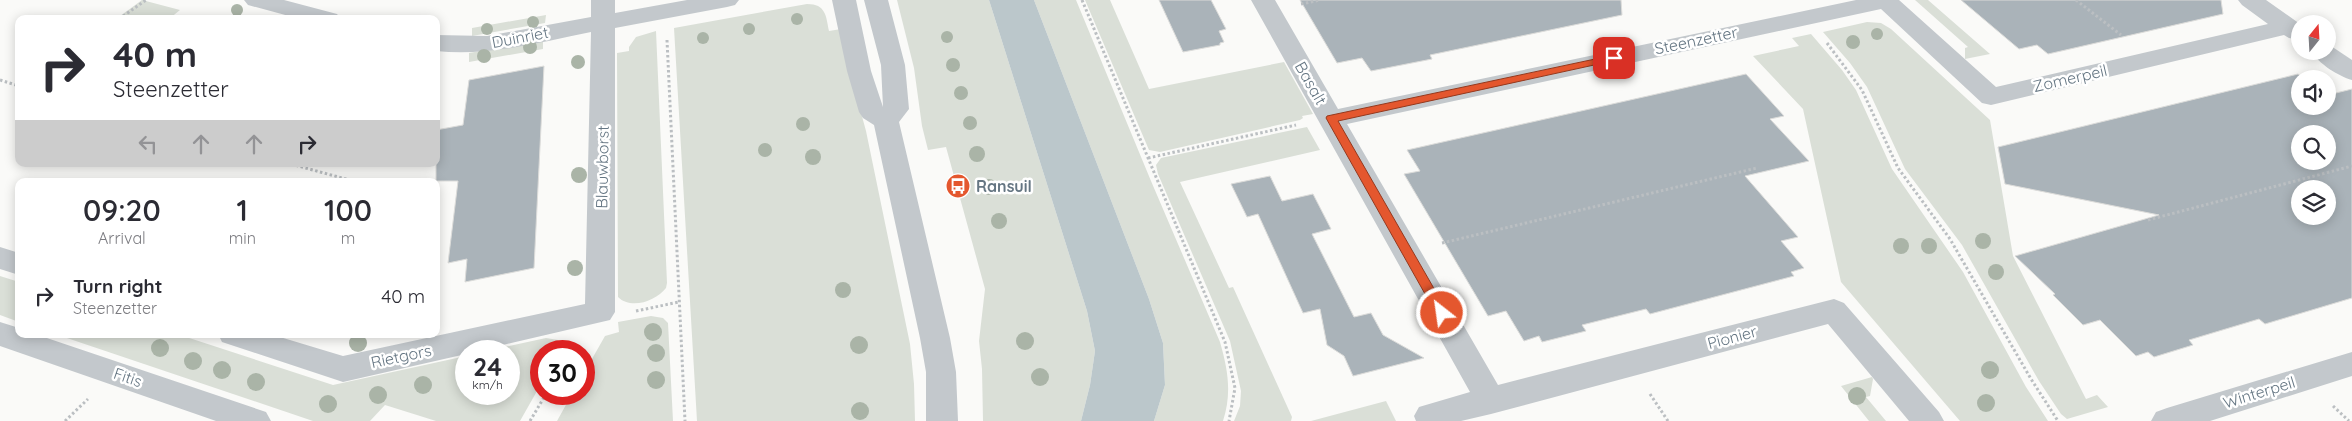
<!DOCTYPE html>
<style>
body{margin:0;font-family:Quicksand,sans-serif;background:#f7f7f7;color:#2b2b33;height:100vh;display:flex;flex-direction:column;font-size:19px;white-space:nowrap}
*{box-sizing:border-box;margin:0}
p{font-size:16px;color:#7c7c81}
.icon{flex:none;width:28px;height:28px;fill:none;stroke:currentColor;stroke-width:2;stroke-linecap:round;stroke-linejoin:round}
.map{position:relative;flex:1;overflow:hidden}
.drawer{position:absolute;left:15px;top:178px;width:425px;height:160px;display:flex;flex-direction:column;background:#fff;border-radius:10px;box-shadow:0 2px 12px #0003}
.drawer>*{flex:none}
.top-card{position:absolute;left:15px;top:15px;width:425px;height:152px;border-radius:10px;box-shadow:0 2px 12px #0003;background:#fff;color:#2b2b33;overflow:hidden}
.needle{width:32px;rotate:18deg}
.buttons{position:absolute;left:2291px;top:15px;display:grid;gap:10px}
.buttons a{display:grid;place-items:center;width:45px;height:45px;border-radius:50%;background:#fff;box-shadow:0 2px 12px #0003;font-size:25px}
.speed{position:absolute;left:455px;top:340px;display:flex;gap:10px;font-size:25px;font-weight:700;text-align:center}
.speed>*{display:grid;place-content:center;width:65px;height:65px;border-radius:50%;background:#fff;box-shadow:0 2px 12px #0003;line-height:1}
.speed small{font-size:12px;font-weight:400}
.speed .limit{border:8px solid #d22;background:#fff;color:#111}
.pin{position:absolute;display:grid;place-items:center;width:42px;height:42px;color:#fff;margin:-21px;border-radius:10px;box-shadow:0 2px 8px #0006}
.me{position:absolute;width:55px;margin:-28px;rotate:330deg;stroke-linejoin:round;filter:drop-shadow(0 0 4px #0008)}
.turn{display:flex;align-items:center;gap:18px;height:105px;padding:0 15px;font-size:22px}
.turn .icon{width:65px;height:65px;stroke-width:2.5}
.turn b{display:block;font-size:35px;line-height:42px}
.lanes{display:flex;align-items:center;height:48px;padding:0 15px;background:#0003;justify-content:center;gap:25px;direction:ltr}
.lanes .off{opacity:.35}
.eta{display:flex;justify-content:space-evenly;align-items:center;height:85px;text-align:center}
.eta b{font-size:30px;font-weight:600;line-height:35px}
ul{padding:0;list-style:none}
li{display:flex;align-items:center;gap:15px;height:65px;padding:0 15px}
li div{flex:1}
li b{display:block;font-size:19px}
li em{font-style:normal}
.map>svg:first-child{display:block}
.green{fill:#dadfd7}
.water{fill:#bbc7cb}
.building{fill:#aab3b9;stroke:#dcdcda;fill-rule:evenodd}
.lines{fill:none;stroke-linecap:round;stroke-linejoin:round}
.path{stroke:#bbbfc2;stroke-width:3;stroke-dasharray:2.5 2.5;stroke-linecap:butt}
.minor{fill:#c3c8cc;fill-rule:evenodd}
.tree{fill:#aab4a7}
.route{fill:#e4572e;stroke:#94391e}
.labels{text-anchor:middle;stroke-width:5;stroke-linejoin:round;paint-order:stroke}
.street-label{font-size:16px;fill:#657683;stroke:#fff}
.poi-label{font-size:16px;font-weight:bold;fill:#657683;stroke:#fff;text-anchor:start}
</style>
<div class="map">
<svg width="2352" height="421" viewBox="0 0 2352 421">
<rect width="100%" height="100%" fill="#fafaf8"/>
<path class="green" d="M142 0 180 10 169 19H116Z
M897 0H989L1087 311 1095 351 1090 385 1081 421H983L982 369 979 341 985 289 946 147 928 150 922 126 914 68Z
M1034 0H1076L1151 181 1220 342C1228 370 1232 393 1223 421H1154L1165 385 1163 343 1149 299Z
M1085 0H1110L1149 89 1284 62 1313 114 1302 116 1303 118 1300 120 1160 152 1149 150Z
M1915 0H1928L1990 54 1965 59V48L1968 47Z
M807 4C826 4 826 16 829 31L841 29 851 76 866 131 910 344 914 384 915 421H697L674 28Z
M546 15 545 23 472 36V28Z
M1867 22 1881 23 1891 29 1990 120 2013 256 2086 399 2097 395 2108 407 2067 419 2061 414 2039 381 1962 245 1905 169 1867 87 1850 63 1823 32Z
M656 31 667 283 666 288C656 301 631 310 618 297L617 53 629 51V47L636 37Z
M1811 34 1842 70 1856 90 1892 169 1963 272 2026 387 2048 421H1960L1841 282 1803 109 1753 56 1799 46 1792 38Z
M543 40V49L469 62V53Z
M1307 127 1320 150 1180 182 1229 288 1233 287 1292 417 1291 421H1234L1240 406 1241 391 1230 341 1158 174 1156 165 1161 158Z
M0 276 19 282V322L0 315Z
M651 316 663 318 668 323 673 421H557L572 394H584V373L605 336 619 332 618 322Z
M55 334H177L333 385 466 356V394H509V351H486L546 338 558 340 563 346 561 351H541V384L520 421H436L385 405 370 421H313Z
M1872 377 1873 379 1870 396 1866 397 1886 421H1869L1841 386Z
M1386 401 1396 421H1311Z"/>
<path class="water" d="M989 0H1034L1149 299 1163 343 1165 385 1154 421H1081L1090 385 1095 351 1087 311Z"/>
<path class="building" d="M1159 0H1211L1226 29 1219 31 1224 42 1220 43V45L1183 52Z
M1300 0H1621L1622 15 1430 55 1432 59 1371 71 1362 58 1337 63Z
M1961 0H2221L2223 14 2048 54 2037 45 2019 49Z
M544 66 534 268 465 282 467 259 448 263 458 181H436V130L463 125 469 80Z
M1746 74 1784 116 1770 119 1809 161 1745 176 1798 237 1781 241 1804 268 1791 272 1794 276 1650 314 1646 309 1582 325 1586 331 1542 342 1539 336 1524 341 1506 311 1488 316 1404 174 1420 171 1407 150Z
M2298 74 2304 79H2300V106H2328V95L2352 89V298L2265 324 2259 319 2189 340 2193 345 2154 357 2148 352 2136 356 2100 320 2083 325 2053 295 2055 294 2015 256 2159 215 2005 184 1998 147ZM2300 134H2328V161H2300ZM2300 189H2328V216H2300Z
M1270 176 1282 201 1313 194 1331 229 1312 234 1354 317 1371 313 1383 335 1424 358 1353 376 1344 356 1327 345 1320 309 1303 313 1258 214 1247 217 1231 184Z"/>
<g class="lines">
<path class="path" d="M1082 0 1225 342 1235 388 1229 421
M2076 0 2121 35
M1301 4 1320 0
M119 19 146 0
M667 40 685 421
M1827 43 1862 90 1898 168 1950 239 2031 379 2058 421
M0 80 19 86
M1148 158 1296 125
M291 164 353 181
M2148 220 2352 166
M1442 243 1757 168
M636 311 679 302
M1650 394 1668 421
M2333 406 2349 421
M65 421 88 399
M530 421 546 394"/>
<path class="minor" d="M244 0H284L337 14 341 19H300L248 5Z
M591 0H615V13L687 0H739L735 5 727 7 615 28V312L610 320 477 351H466V354L343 382 222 342 218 334H270L343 356 585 304 591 32C540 42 488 57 436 51V35L487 36 591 17Z
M832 0H856L871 71 883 107 881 65 864 0H888L905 65 909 109 899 122 950 338 956 372 958 421H926V372L920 338 874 125 863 118 859 112 847 71Z
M1251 0H1275L1338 109 1856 0H1899L1996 87 2268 24 2242 5 2238 0H2266L2300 24V40L2289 38 2284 35 1991 105 1982 103 1881 9 1347 124 1498 385 1834 299 1844 303 1939 412 1944 421H1909L1828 324 1491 414 1461 421H1416L1414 416 1419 407 1470 392Z
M2328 44 2352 60V80C2338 76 2319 64 2311 51H2328Z
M0 247 19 253V275L0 269Z
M0 322 19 328V334H35L266 412 271 421H216L0 346Z
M2352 352V376L2210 421H2151L2156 412 2167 408Z"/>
</g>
<g class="tree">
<circle cx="237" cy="10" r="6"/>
<circle cx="797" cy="19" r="6"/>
<circle cx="533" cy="22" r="6"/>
<circle cx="487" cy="29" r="6"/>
<circle cx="749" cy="29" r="6"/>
<circle cx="1877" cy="34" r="6"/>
<circle cx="947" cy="37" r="6"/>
<circle cx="703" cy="38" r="6"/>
<circle cx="1853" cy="42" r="7"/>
<circle cx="530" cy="47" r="7"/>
<circle cx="484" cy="56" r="7"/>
<circle cx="578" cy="62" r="7"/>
<circle cx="953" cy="65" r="7"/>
<circle cx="961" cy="93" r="7"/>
<circle cx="970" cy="123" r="7"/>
<circle cx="803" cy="124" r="7"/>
<circle cx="765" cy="150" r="7"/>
<circle cx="977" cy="154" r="8"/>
<circle cx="813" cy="157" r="8"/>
<circle cx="579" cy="175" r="8"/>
<circle cx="989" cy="187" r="8"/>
<circle cx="999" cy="221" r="8"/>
<circle cx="1983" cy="241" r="8"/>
<circle cx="1901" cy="246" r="8"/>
<circle cx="1929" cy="246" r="8"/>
<circle cx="575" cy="268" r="8"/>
<circle cx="1996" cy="272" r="8"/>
<circle cx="843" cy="290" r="8"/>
<circle cx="653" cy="332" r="9"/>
<circle cx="1025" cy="341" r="9"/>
<circle cx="358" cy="343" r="9"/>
<circle cx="859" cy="345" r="9"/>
<circle cx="160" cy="348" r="9"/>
<circle cx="656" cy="353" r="9"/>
<circle cx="193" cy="361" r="9"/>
<circle cx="222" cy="370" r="9"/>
<circle cx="1990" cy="370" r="9"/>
<circle cx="1040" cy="377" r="9"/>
<circle cx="656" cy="380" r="9"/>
<circle cx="256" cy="382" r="9"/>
<circle cx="423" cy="385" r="9"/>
<circle cx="378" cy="395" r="9"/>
<circle cx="1857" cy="396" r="9"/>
<circle cx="1986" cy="403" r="9"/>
<circle cx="328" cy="404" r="9"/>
<circle cx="860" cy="411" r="9"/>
</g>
<path class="route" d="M1614 55 1617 56V60L1338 121 1448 313 1442 318 1438 317 1326 118 1327 116Z"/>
<defs>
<symbol id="bus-disc" viewBox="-11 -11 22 22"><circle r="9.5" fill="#e4572e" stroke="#fff"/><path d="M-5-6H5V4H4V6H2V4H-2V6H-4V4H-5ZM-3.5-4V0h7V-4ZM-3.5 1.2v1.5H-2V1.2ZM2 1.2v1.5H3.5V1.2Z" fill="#fff"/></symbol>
</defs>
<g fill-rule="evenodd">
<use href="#bus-disc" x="944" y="172" width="28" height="28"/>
</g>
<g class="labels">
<g class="street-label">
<text transform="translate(520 37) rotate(-11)" y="6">Duinriet</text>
<text transform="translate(1696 40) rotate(-12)" y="6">Steenzetter</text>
<text transform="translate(2070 78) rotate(-13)" y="6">Zomerpeil</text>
<text transform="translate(1311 83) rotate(60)" y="6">Basalt</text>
<text transform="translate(602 167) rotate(-89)" y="6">Blauwborst</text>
<text transform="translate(1732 337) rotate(-15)" y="6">Pionier</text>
<text transform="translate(401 356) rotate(-12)" y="6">Rietgors</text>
<text transform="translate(128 377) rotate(19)" y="6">Fitis</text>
<text transform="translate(2259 392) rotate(-17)" y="6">Winterpeil</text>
</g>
<g class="poi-label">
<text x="976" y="192">Ransuil</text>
</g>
</g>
</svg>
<div class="buttons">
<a><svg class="needle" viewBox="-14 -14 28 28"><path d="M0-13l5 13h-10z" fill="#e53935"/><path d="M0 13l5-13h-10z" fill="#7c7c81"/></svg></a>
<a><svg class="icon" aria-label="sound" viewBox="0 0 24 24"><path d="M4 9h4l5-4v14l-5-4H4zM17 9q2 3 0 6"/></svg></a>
<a><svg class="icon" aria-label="search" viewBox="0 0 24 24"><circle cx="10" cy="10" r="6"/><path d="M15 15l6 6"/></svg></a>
<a><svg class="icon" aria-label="layers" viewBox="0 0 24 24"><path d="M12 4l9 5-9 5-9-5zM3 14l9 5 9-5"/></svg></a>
</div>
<div class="speed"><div>24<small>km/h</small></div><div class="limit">30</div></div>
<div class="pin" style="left:1614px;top:58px;background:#d93025"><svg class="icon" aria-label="arrive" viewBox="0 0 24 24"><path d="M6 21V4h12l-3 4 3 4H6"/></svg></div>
<svg class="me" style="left:1442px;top:313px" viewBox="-20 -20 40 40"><circle r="17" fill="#e4572e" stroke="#fff" stroke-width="3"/><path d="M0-11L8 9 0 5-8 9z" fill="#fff"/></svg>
<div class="top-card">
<div class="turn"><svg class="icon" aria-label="right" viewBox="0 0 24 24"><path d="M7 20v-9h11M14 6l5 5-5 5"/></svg><div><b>40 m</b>Steenzetter</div></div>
<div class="lanes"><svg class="icon off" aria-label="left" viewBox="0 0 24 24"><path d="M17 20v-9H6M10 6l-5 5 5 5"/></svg><svg class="icon off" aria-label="ahead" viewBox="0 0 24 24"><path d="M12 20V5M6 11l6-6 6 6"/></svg><svg class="icon off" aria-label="ahead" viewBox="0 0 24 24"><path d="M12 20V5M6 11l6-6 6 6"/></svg><svg class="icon" aria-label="right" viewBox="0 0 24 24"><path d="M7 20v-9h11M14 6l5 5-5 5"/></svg></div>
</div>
<section class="drawer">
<div class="eta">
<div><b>09:20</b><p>Arrival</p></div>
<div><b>1</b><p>min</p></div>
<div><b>100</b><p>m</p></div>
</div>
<ul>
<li><svg class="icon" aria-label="right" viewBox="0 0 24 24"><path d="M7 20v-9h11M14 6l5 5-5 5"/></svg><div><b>Turn right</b><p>Steenzetter</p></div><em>40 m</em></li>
</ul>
</section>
</div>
